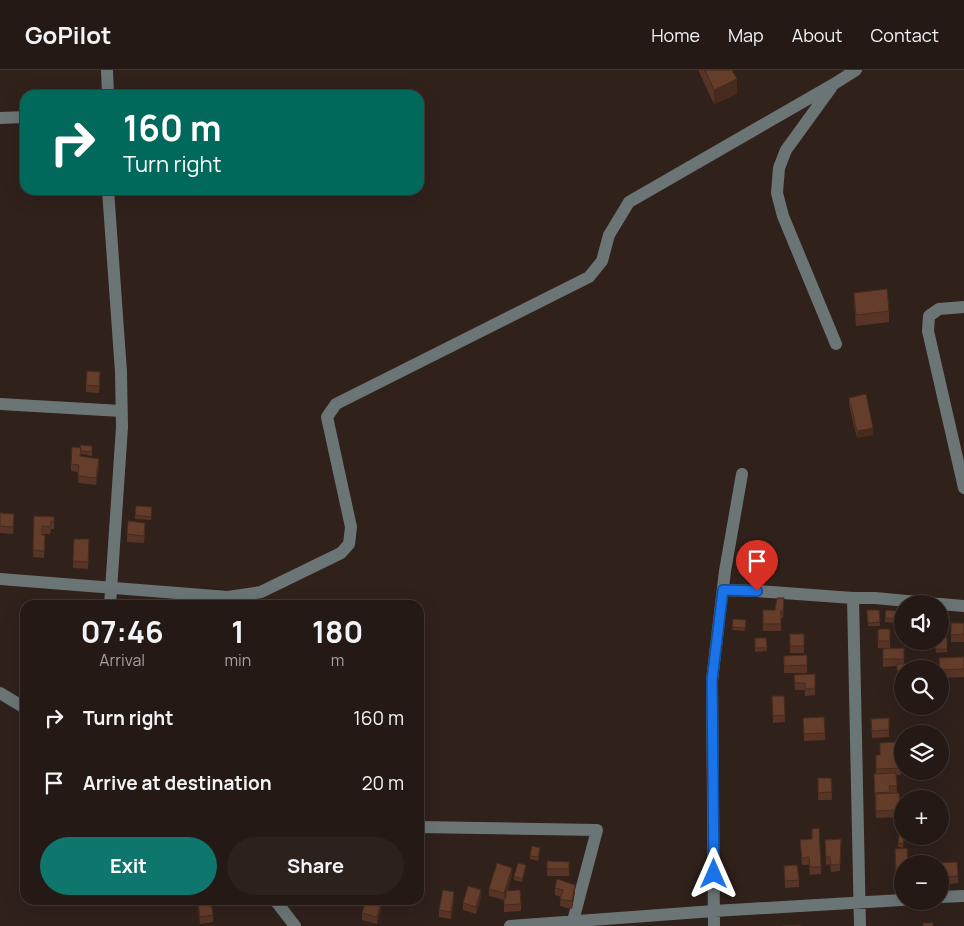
<!DOCTYPE html>
<meta charset="utf-8">
<style>
body{margin:0;font-family:Manrope,sans-serif;background:#2c221d;color:#f1f3f6;height:100vh;display:flex;flex-direction:column;font-size:19px;white-space:nowrap}
*{box-sizing:border-box;margin:0}
p{font-size:16px;color:#a3a0a0}
.icon{flex:none;width:28px;height:28px;fill:none;stroke:currentColor;stroke-width:2;stroke-linecap:round;stroke-linejoin:round}
.map{position:relative;flex:1;overflow:hidden}
.side{position:absolute;left:20px;top:530px;width:404px;height:305px;display:flex;flex-direction:column;background:#241914;border-radius:15px;box-shadow:0 5px 20px #0002,0 0 0 1px #413834}
.side>*{flex:none}
.banner{position:absolute;left:20px;top:20px;width:404px;height:105px;border-radius:15px;box-shadow:0 5px 20px #0002,0 0 0 1px #413834;background:#00695c;color:#fff;overflow:hidden}
.buttons{position:absolute;left:894px;top:525px;display:grid;gap:10px}
.buttons a{display:grid;place-items:center;width:55px;height:55px;border-radius:50%;background:#241914;box-shadow:0 5px 20px #0002,0 0 0 1px #413834;font-size:25px}
.pin{position:absolute;display:grid;place-items:center;width:42px;height:42px;color:#fff;margin:-51px -21px;border-radius:50% 50% 50% 0;rotate:-45deg;box-shadow:0 0 5px #0007}
.pin .icon{rotate:45deg}
.me{position:absolute;width:55px;margin:-28px;rotate:0deg;stroke-linejoin:round;filter:drop-shadow(0 0 4px #0008)}
.turn{display:flex;align-items:center;gap:18px;height:105px;padding:0 20px;font-size:22px}
.turn .icon{width:65px;height:65px;stroke-width:2.5}
.turn b{display:block;font-size:35px;line-height:42px}
.eta{display:flex;justify-content:space-evenly;align-items:center;height:85px;text-align:center}
.eta b{font-size:30px;font-weight:700;line-height:35px}
.primary-button{display:flex;gap:10px;margin-top:auto;padding:10px 20px}
.primary-button a{flex:1;height:58px;border-radius:30px;background:#0f766e;color:#fff;font-size:20px;font-weight:700;line-height:58px;text-align:center}
.primary-button a+a{background:#2c221d;color:#f1f3f6}
ul{padding:0;list-style:none}
li{display:flex;align-items:center;gap:15px;height:65px;padding:0 20px}
li div{flex:1}
li b{display:block;font-size:19px}
li em{font-style:normal}
header{display:flex;align-items:center;gap:30px;box-sizing:border-box;height:70px;padding:0 25px;background:#241914;border-bottom:1px solid #413834}
header strong{font-size:24px}
nav{display:flex;gap:28px;margin-inline-start:auto;font-size:18px}
.map>svg:first-child{display:block}
.lines{fill:none;stroke-linecap:round;stroke-linejoin:round}
.minor{stroke:#6c7575;stroke-width:12}
.wall{fill:#573425}
.shaded-wall{fill:#472b1e}
.building{fill:#653d2b;stroke:#472b1e}
.route-casing{stroke:#114b97;stroke-width:12}
.route{stroke:#1a73e8;stroke-width:9}
</style>
<header>
<strong>GoPilot</strong>
<nav><a>Home</a><a>Map</a><a>About</a><a>Contact</a></nav>
</header>
<div class="map">
<svg width="964" height="856" viewBox="0 0 964 856">
<rect width="100%" height="100%" fill="#30211b"/>
<g class="lines">
<path class="minor" d="M107 0 108 25
M831 18 786 80 779 98 777 123 783 146 836 274
M0 48 25 47
M108 120 121 302 122 357 110 535
M964 237 939 239 929 246 928 261 964 418
M0 334 121 341
M0 509 228 527 261 522 341 483 349 474 351 457 327 347 336 334 589 207 602 191 609 165 629 132 834 14 856 0
M723 520 757 521 853 528H875L939 534
M853 528 860 856
M940 534 964 536
M0 623 25 638
M419 757 597 760 573 851
M940 827 964 826
M275 830 295 856
M510 856 714 841 902 830
M714 856 712 610 725 501 742 404"/>
</g>
<path class="wall" d="M699 0H732L737 24 714 34 699 2Z
M854 223 889 241V252L856 256 854 234Z
M100 309 99 323 86 322V315Z
M849 328 873 365 857 368 849 335Z
M92 376V386L81 384V387L99 396 96 415 78 413V402L71 401V394L80 378Z
M152 441 151 450 135 449V445Z
M0 443 14 451 13 464 0 463Z
M34 446 54 447V459H51L50 464H42V465H45L44 488 33 487Z
M145 460 144 473 127 472V464Z
M89 477 88 499 73 498V491Z
M784 535 783 548H781V561H763V540H775Z
M867 540H879L880 556H868Z
M897 544 896 553 885 552V548Z
M733 549 746 550 745 561 732 560Z
M951 553H964V572H951Z
M878 559H890V578H904V594L902 599V604H897V596L883 597V579H889L878 578Z
M790 564H804V583H790Z
M755 568H766L767 581 755 582Z
M947 568V582L936 583 935 571Z
M807 585V603H784V586Z
M964 587V607L940 608V599Z
M815 604V625L805 626V620H795L794 605Z
M772 626H784L785 652 773 653Z
M803 648 825 663V670L804 671Z
M889 648V667L872 668 871 649Z
M876 685 901 698V705H896L897 723H890H899L900 747 876 748 874 711V704H876Z
M918 701H927V706H918Z
M818 708H831L832 730H818Z
M812 759 821 797V804L810 805 809 795H802L800 770 812 769Z
M902 766H905L903 778 898 777V773Z
M841 769 840 801 831 802 830 794 826 795 825 770Z
M895 779 902 794V808L896 809Z
M540 782 538 791 530 789V786Z
M547 791 569 792V806H547Z
M940 794 958 806V813L940 815Z
M784 796 799 810V817L785 818Z
M526 799 522 812 514 810V806Z
M512 805 507 821 521 834V841L504 842V830L489 826V819Z
M555 818 575 822 572 839 560 836 561 827 555 825Z
M481 827 476 844 463 840V833Z
M454 829 451 849 439 847V840Z
M198 833 213 845V852L200 854 198 840Z
M381 839 377 854 362 850V843Z"/>
<path class="shaded-wall" d="M737 9V24L714 34V20Z
M873 358V365L857 368V361Z
M99 389V396L96 415V408Z
M526 795V799L522 812V809Z
M512 798V805L504 830V823Z
M575 815V822L572 839V831Z
M481 820V827L476 844V837Z
M454 822V829L451 849V842Z
M381 832V839L377 854V847Z"/>
<path class="building" d="M705 0H732L737 9 714 20Z
M887 219 889 241 856 245 854 223Z
M87 301 100 302 99 316 86 315Z
M866 324 873 358 857 361 849 328Z
M80 375 92 376V382L81 381Z
M72 377 81 378 80 386 99 389 96 408 78 406 79 395 71 394Z
M136 436 152 437 151 447 135 445Z
M0 443 14 444 13 457 0 456Z
M34 446 54 447V452L51 451 50 457 42 456V465H45L44 481 33 480Z
M128 451 145 453 144 466 127 464Z
M74 469H89L88 492 73 491Z
M777 528H784L783 541H781V554H763V540H775Z
M867 540H879L880 552 868 553Z
M886 540 897 541 896 549 885 548Z
M733 549 746 550 745 558 732 557Z
M951 553H964V564L951 565Z
M878 559H890V571H878Z
M790 564H804V576H790Z
M755 568H766L767 578H755Z
M940 568H947V579H936L935 571H940Z
M904 578V589H883V579Z
M807 585V595L784 596V586Z
M964 587V599L940 600 939 588Z
M897 594H908V599H902V601H897Z
M815 604V618L805 619V613H795L794 605Z
M772 626H784L785 645 773 646Z
M824 647 825 663 804 664 803 648Z
M889 648V660L872 661 871 649Z
M917 659H926V664H917Z
M900 672 901 698 876 699V685H880V673Z
M896 703 897 716H889L890 722 875 723 874 704Z
M818 708H831L832 722 818 723Z
M899 723 900 740 876 741V724Z
M819 758 821 797H810L809 787 802 788 800 770 812 769V759Z
M900 758H902V766H904L903 774 898 773Z
M841 769 840 794 831 795 830 787H826L825 770Z
M532 776 540 778 538 787 530 786Z
M907 778 908 794H902V801H896L895 779Z
M547 791 569 792V799H547Z
M957 792 958 806 940 807V794H937V793Z
M497 793 512 798 504 823 489 819Z
M518 793 526 795 522 809 514 806Z
M797 795 799 810 785 811 784 796Z
M557 809 575 815 572 831 560 829 563 820 555 818Z
M468 816 481 820 476 837 463 833Z
M443 820 454 822 451 842 439 840Z
M520 820 521 834 504 835V828H506V821Z
M366 830H374L381 832 377 847 362 843Z
M211 831 213 845 200 847 198 833Z
M923 853H933V856H923Z
M800 855V856H782Z"/>
<g class="lines">
<defs>
<path id="route" d="M714 804 712 610 723 520 757 521"/>
</defs>
<use href="#route" class="route-casing"/>
<use href="#route" class="route"/>
</g>
</svg>
<div class="buttons">
<a><svg class="icon" aria-label="sound" viewBox="0 0 24 24"><path d="M4 9h4l5-4v14l-5-4H4zM17 9q2 3 0 6"/></svg></a>
<a><svg class="icon" aria-label="search" viewBox="0 0 24 24"><circle cx="10" cy="10" r="6"/><path d="M15 15l6 6"/></svg></a>
<a><svg class="icon" aria-label="layers" viewBox="0 0 24 24"><path d="M12 4l9 5-9 5-9-5zM3 14l9 5 9-5"/></svg></a>
<a>+</a>
<a>−</a>
</div>
<div class="pin" style="left:757px;top:521px;background:#d93025"><svg class="icon" aria-label="arrive" viewBox="0 0 24 24"><path d="M6 21V4h12l-3 4 3 4H6"/></svg></div>
<svg class="me" style="left:714px;top:804px" viewBox="-20 -20 40 40"><path d="M0-17L14 15 0 8-14 15z" fill="#1a73e8" stroke="#fff" stroke-width="4"/></svg>
<div class="banner">
<div class="turn"><svg class="icon" aria-label="right" viewBox="0 0 24 24"><path d="M7 20v-9h11M14 6l5 5-5 5"/></svg><div><b>160 m</b>Turn right</div></div>
</div>
<section class="side">
<div class="eta">
<div><b>07:46</b><p>Arrival</p></div>
<div><b>1</b><p>min</p></div>
<div><b>180</b><p>m</p></div>
</div>
<ul>
<li><svg class="icon" aria-label="right" viewBox="0 0 24 24"><path d="M7 20v-9h11M14 6l5 5-5 5"/></svg><div><b>Turn right</b></div><em>160 m</em></li>
<li><svg class="icon" aria-label="arrive" viewBox="0 0 24 24"><path d="M6 21V4h12l-3 4 3 4H6"/></svg><div><b>Arrive at destination</b></div><em>20 m</em></li>
</ul>
<div class="primary-button"><a>Exit</a><a>Share</a></div>
</section>
</div>
